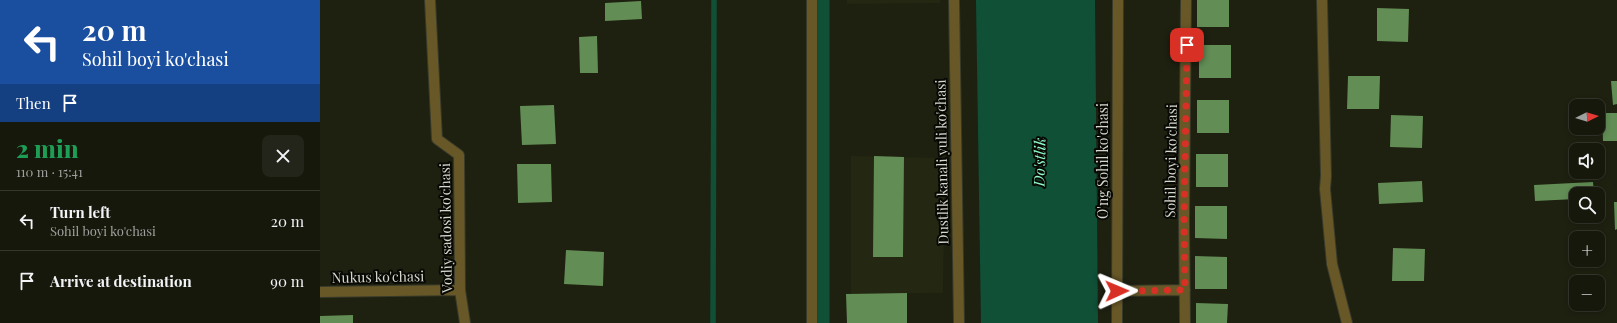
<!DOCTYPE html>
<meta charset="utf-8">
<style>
body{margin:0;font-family:"Playfair Display",serif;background:#23251a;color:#f1f3f6;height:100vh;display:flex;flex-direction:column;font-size:15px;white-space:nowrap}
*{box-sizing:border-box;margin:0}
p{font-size:13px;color:#9ea09d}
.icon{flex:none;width:22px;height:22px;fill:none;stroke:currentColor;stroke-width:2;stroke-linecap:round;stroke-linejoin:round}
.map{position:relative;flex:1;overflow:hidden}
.side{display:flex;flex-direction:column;background:#16180c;width:320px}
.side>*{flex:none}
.top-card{background:#1a4fa0;color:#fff;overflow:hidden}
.needle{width:26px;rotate:85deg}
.tools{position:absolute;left:1249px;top:99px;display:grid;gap:8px}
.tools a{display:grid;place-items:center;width:36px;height:36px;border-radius:8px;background:#16180c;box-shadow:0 2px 6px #0003,0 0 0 1px #35372d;font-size:20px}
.pin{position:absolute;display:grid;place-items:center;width:34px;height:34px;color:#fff;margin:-17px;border-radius:8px;box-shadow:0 2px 6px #0006}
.me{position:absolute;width:44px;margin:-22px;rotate:89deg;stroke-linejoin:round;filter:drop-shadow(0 0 3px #0008)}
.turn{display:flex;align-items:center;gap:14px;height:84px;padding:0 16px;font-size:18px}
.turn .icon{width:52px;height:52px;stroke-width:2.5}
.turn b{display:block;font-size:28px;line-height:34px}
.then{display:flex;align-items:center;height:38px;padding:0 16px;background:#0003;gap:8px;font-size:15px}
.round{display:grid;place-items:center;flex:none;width:42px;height:42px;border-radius:8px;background:#23251a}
.overview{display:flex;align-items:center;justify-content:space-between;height:68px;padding:0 16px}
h1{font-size:24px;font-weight:800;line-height:30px;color:#1e9e55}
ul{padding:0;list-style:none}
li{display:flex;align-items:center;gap:12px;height:60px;padding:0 16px;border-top:1px solid #35372d}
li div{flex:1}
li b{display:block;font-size:15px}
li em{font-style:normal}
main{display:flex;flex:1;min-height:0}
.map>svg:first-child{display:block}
.built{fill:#242711}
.water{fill:#0f5037}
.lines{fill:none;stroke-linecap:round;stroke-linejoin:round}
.stream{stroke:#0f5037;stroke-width:5.5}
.canal{stroke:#0f5037;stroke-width:19}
.building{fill:#628d55}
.service-casing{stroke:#383a2a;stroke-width:12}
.minor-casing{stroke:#383a2a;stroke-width:12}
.service{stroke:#685828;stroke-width:10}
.minor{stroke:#685828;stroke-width:10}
.route{stroke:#d93025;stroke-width:7;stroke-dasharray:0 12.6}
.labels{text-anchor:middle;stroke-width:4;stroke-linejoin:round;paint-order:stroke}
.street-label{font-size:14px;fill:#d6d7cd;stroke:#080904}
.water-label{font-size:15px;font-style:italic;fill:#90fecc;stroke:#080904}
</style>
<main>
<section class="side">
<div class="top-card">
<div class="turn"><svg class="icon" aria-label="left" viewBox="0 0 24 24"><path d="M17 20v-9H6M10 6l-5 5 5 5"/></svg><div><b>20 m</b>Sohil boyi ko'chasi</div></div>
<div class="then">Then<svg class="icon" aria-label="arrive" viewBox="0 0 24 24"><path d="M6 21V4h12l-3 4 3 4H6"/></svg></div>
</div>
<div class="overview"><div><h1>2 min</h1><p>110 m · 15:41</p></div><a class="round"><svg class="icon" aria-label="close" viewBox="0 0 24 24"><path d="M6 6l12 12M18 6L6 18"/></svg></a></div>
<ul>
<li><svg class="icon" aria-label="left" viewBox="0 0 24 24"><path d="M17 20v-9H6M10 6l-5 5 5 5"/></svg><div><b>Turn left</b><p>Sohil boyi ko'chasi</p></div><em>20 m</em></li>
<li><svg class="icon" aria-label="arrive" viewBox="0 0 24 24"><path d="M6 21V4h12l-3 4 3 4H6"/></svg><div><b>Arrive at destination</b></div><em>90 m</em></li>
</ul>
</section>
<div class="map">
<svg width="1297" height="323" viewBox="0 0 1297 323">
<rect width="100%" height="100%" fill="#1e2010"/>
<path class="built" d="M527 0H620V3L527 4Z
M531 156 625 158 623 293 531 294Z"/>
<path class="water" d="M656 0H775L778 323H661Z"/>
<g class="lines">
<path class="stream" d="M393 323 394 0"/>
<path class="canal" d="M500 0V323"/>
</g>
<path class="building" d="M877 0H909V27H877Z
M321 1 322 19 285 21V3Z
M1057 8 1089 9 1088 42 1057 41Z
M277 36 278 73H260L259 37Z
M879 45H911V78H879Z
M1028 76H1060L1059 109H1027Z
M1291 81H1297V104L1293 105Z
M877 100H909V133H877Z
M234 105 236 144 202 145 200 106Z
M1282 113H1297V141H1283Z
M1071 115 1103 116 1102 148 1070 147Z
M876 154H908V187H876Z
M554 156 584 157 583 257H553Z
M197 164H231L232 202 198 203Z
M1102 181 1103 202 1059 204 1058 183Z
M1273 182 1274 194H1256V199L1215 201 1214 185Z
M1294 202H1297V229L1295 230Z
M875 206H907V239L875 238Z
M1073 248 1105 249 1104 281H1072Z
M246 250 284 252 283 286 244 284Z
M875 256 907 257V289H875Z
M587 293V323H527L526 294Z
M876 303 908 304 907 323H876Z
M33 315V323H0V316Z"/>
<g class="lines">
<defs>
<path id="service" d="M492 0V323"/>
<path id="minor" d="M110 0 117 139 139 155 140 290 145 323
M634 0 639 323
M1002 0 1006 176 1005 189 1012 264 1027 323
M797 291 865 290
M0 292 140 290
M797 323 798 0
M865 323 864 220 866 0"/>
</defs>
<use href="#service" class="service-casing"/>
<use href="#minor" class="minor-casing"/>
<use href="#service" class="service"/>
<use href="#minor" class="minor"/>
</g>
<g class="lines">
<path class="route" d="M797 291 865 290 864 220 867 45"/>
</g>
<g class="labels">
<g class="street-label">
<text transform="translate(783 161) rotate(-90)" y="5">O'ng Sohil ko'chasi</text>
<text transform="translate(851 161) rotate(-89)" y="5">Sohil boyi ko'chasi</text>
<text transform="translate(622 162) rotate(-91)" y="5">Dustlik kanali yuli ko'chasi</text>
<text transform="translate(126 228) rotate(-91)" y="5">Vodiy sadosi ko'chasi</text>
<text transform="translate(58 277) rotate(-1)" y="5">Nukus ko'chasi</text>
</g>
<g class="water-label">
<text transform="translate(720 162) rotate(-89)" y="5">Do'stlik</text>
</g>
</g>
</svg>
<div class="tools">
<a><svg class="needle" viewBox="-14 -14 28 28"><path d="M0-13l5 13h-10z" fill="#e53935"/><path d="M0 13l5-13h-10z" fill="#9ea09d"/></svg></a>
<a><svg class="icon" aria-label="sound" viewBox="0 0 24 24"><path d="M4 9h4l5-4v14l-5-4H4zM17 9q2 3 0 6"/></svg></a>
<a><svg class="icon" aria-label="search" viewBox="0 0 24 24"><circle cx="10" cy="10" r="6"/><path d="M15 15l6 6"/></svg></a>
<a>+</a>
<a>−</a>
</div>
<div class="pin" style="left:867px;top:45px;background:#d93025"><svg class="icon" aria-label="arrive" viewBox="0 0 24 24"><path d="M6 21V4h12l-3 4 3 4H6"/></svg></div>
<svg class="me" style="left:797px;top:291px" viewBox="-20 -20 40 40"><path d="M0-17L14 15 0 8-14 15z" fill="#d93025" stroke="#fff" stroke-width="4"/></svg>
</div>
</main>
